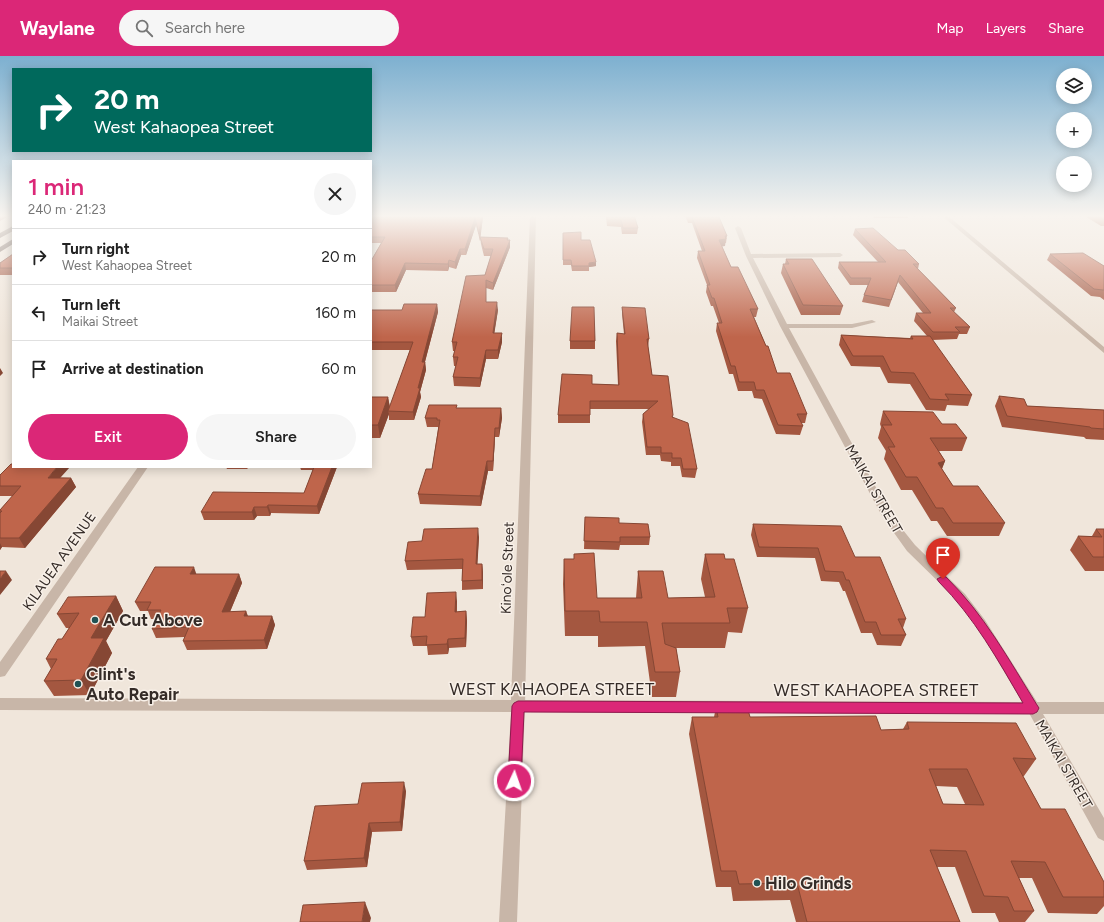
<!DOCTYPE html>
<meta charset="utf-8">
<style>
body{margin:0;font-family:Figtree,sans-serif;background:#f6f6f6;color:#222;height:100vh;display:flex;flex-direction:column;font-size:15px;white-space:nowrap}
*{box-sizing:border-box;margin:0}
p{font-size:13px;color:#767676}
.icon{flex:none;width:22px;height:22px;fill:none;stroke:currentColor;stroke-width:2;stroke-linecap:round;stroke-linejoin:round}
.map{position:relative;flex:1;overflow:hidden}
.panel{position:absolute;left:12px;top:104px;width:360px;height:308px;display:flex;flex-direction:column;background:#fff;border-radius:0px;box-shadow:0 2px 10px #0003}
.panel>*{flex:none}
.top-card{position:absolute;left:12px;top:12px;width:360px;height:84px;border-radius:0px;box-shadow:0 2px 10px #0003;background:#00695c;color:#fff;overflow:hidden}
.buttons{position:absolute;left:1056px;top:12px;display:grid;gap:8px}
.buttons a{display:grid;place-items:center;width:36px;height:36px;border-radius:50%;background:#fff;box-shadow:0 2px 10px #0003;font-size:20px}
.pin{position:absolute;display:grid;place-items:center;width:34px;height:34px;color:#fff;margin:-41px -17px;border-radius:50% 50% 50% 0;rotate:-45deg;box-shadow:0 0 4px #0007}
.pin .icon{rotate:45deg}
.me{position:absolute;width:44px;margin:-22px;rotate:3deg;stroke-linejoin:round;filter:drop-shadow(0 0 3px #0008)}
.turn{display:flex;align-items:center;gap:14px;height:84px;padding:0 16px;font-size:18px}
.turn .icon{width:52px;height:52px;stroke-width:2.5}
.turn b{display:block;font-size:28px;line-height:34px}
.round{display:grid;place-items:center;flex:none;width:42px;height:42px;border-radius:21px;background:#f6f6f6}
.head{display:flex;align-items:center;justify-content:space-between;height:68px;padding:0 16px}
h1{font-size:24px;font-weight:600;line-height:30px;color:#db2777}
.primary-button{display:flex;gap:8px;margin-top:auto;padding:8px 16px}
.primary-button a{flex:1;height:46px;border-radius:24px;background:#db2777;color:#fff;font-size:16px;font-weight:600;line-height:46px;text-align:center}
.primary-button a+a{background:#f6f6f6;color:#222}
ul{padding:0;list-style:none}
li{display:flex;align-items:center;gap:12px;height:56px;padding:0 16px;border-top:1px solid #e0e0e0}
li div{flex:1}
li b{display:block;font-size:15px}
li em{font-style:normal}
header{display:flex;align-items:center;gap:24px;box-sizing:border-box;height:56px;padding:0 20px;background:#db2777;color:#fff}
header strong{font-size:19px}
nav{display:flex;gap:22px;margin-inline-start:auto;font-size:14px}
.search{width:280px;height:36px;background:#f6f6f6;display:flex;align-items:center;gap:10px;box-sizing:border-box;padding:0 14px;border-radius:22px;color:#767676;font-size:15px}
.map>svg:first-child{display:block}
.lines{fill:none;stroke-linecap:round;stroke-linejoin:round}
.minor{fill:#c8b6a8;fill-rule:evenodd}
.tertiary{fill:#c8b6a8;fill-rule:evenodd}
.trunk{fill:#66544c;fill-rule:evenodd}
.wall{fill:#a45740;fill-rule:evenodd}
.shaded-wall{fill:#864734}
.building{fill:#bf654b;stroke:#864734;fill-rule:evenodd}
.route{fill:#db2777;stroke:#8e194d}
.poi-dot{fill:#205254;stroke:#f8f0e8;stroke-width:1.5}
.labels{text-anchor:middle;stroke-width:3;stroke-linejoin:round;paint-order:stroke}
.street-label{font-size:14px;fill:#352c28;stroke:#f8f0e8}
.near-poi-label{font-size:17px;font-weight:bold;fill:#352c28;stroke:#f8f0e8;text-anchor:start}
.near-street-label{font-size:17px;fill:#352c28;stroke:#f8f0e8}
</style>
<header>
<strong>Waylane</strong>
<div class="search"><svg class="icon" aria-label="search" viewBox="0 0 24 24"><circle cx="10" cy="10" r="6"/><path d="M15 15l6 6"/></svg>Search here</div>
<nav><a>Map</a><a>Layers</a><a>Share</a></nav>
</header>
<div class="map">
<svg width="1104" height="866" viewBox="0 0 1104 866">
<rect width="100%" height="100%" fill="#f0e6db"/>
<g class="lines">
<path class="minor" d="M941 159H947L1104 291V297Z
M738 170 741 172 751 198 840 197 843 199 840 201 753 202 787 268H852L872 264 876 266 852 272H789L891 459 915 489 965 538 985 564 1037 646H1104V658H1043L1104 762V785L1098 782 1029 657 518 656 513 654 511 650 513 646 518 644 1022 646 977 570 957 544 907 495 882 460 780 270 746 200 735 172Z"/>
<path class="tertiary" d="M530 159H536L525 650 517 866H499L511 656 0 654V642L511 644Z
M138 411H148L5 620 0 621V606Z"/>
<path class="trunk" d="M13 170V175L0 182V177Z
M13 183V188L0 196V191Z"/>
</g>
<path class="wall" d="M371 159H521L520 161H483L480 181 510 184V191L493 234 486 232V246L498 254 494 277 502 286 498 303H486L480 331 454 330 453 321 456 310H454L453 301 455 295H453L452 286 485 219 491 200H484L481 188 480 181V185L476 169 466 199H461L456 213 449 211 448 215 406 214 396 236H371V205L381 187H371Z
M577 159H643V160H634L638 172 637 178H622L621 171 607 170 606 161 577 160Z
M685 159H717L727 180 726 187H725V190H722L731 211 758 253 756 261H754L777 317 807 358 805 367H801L803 370 800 379 776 378 762 343 754 342 752 335H738L733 318H729L716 275 717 267H719L713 250H711L706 236 707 229 697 202 698 195H702L692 167H688Z
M872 159H908V162H874Z
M1083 159H1104V170H1101Z
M855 173 898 194 919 208 918 213 956 252 954 256 970 271 967 278H959L957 283 932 284 972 339 968 350 947 349 945 355 926 354 910 328 888 327 880 311 851 310 839 289 841 279 910 282 911 280H927L914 265 916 257H923L898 226 889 251 862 246 864 239 868 229H850L838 212 839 206H878L853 179Z
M563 177 581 184 596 210 589 211V215H572L571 209H563Z
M13 198V219H0V207Z
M1050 198 1104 210V244L1100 241 1091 240 1047 204Z
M786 203 843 250 840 259H801L781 217 783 208H785Z
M437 248 438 256 425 306 426 314 420 336 421 341 414 364H389V358L380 382H371V341H388L390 351 410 294H371V254H402Z
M622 251 649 283 648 291 652 319 673 361 697 413 695 422 682 421 680 410H671V406L661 405 660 399H646L642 366 643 358 649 353H590V367H558V359L592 328 618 329 616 285 617 277 624 278 622 258Z
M570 285H595V293H570Z
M999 340 1027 350 1104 354V384L1086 383 1084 381 1002 371 995 350Z
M457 352H501L502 362 499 381H495L493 415H488L481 450 420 448 418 438 432 413 438 373V371H427L425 362Z
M883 355 942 368 967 382 962 395H939L945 405 942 413 953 430 1005 467 999 480H947L937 465H931L912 434H901L884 403 886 395 878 382 881 371 880 368Z
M226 411H249L247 413H227Z
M300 411H337L319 458 271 457 270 460H257L254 464H204L201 456 304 437 313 414H301Z
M0 419 71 422 76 431 25 492 2 491 0 494V454L13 440H0Z
M585 461 619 467 650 481 649 489H620L619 494 584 493Z
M753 468 855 501 906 563 903 572 906 579 901 590 877 589 872 577H861L845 535H843L839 526 821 525 815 502 757 501 751 479Z
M1096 473H1104V515H1085L1070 494 1078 480H1092Z
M479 481 477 508H482L483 517V533L462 534V513L407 514 405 505 422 485Z
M574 498 597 542H636L638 515 668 542 705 541 701 523 705 498 725 503 748 552 742 577 728 576 725 592H676L680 616 676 641H652L645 590 598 591V580H565L563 528 564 503H574Z
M196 518H239L242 527 230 556 246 555 248 560H272L275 569 267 593 187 594 183 585 185 581 156 582 152 573 157 563H151L148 555H140L135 546Z
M116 540 123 555 106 585 112 597 90 639 54 640 44 625 51 613 46 603 62 583 69 572H66L57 558Z
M457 545V556L466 555 467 565 466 591 449 592 448 598 428 599 427 590H413L411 581 425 561Z
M716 651 750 661 881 674 903 673 907 666 1036 703 1024 720H1023L1041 753 1104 826V850L1097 858 1048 857 1032 822H1019L1034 855 1025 866H999L995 857H972L955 811H937L960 866H796L790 844 733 845 731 831H716L689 678 692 661H714ZM936 730 957 731 965 748H943Z
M406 735 402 775 372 776 367 811 307 814 304 805 358 748Z"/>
<path class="shaded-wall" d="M0 159H6L7 161 0 165Z
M482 159H483V161L480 185 479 178Z
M475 162 476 169 466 199 465 193Z
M508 182V189L510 184V191L493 234V227Z
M726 183 725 190 718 191 719 184Z
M460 193 461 199 456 213 455 206Z
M449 204V211L448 215V208Z
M596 206V210L589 211V207Z
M405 207 406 214 396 236 395 229Z
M497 246 498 254 493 286V277Z
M437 248 438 256 423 313 425 306 426 314 420 336 421 341 414 364 413 356 418 332 422 306Z
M502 277V286L498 303V294Z
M486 294V303L480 331V322Z
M0 312 3 317 0 320Z
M388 341 390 353 388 355 389 358 380 382 378 369Z
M501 352 502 362 499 381V372Z
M495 372V381L493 415V405Z
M487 405 488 415 481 450 480 440Z
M945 405 940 417 938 407Z
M57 411H70L52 431 48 422Z
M332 411H337L319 458 317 450Z
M71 422 76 431 25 492 19 482Z
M268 449 271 457 270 460 267 451Z
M254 451 257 460 254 464 252 456Z
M478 472 479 481 477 517 476 508Z
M0 487 2 491 0 494Z
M482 508 483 517V533L482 524Z
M194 511 197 520 190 518Z
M6 515 12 524 0 539V523Z
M239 518 242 527 226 565 222 556Z
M456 536 457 545 456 565 455 556Z
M116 540 123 555 106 585 112 597 90 639 81 624 91 582Z
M246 555 249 565 244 560Z
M466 555 467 565 466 591 465 582Z
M272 560 275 569 267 593 264 584Z
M448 583 449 592 448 598 447 588Z
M404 726 406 735 402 775 400 766Z
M369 767 372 776 367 811 364 802Z
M365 846 371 862 370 866H362Z"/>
<path class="building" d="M371 159H482L479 178 475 162 465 193H460L455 206 449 204 448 208 405 207 395 229H371V205L385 181H371Z
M607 159H634L638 172H623L621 164H607Z
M688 159H717L718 161H719L727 180H725L726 183 719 184 731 211H738L758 253H750L766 290H768L777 317H790L807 358H797L803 370 778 369 764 334H756L754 326H739L735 310H731L717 267H722L714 242H712L707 229H710L698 195H705L692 161H689Z
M1096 159H1104V164Z
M873 172 898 194H905L919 208H913L956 252H950L970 271H955L960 276H933L916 257H931L900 219 891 244 864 239 871 222H851L839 206H886L855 173Z
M581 176V184H590L596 206 589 207V210H572L571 204H563V177Z
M480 181 508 182 507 184H510L493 227 486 224V246H497L493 277H502L498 294H486L480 322 453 321 458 301H453L457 286H452L466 220 485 219 493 193H484Z
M1083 197 1104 210V234H1103L1094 233 1050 198Z
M13 198V212H0V207Z
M786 203H812L843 250 803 249 783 208H789Z
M404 248H437L422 306H425L418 332H420L413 356 388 355 413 286H371V254H402Z
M572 251H594L595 285H570Z
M622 251 645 252 649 283H647L652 319 668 320 673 359 672 361 688 367 697 413H683L681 402H672V397H661V391H647L643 358 658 345H590V359H558L562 318 592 319V328L619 329 617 277 625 278Z
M841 279 913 283 911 280H930L972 339 945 338 949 344 930 343 914 317 891 316 883 300H853Z
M999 340 1024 343 1027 350 1104 354V373L1091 372 1090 371 1007 360Z
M371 341H388L378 369H371Z
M429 349H457L456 352H501L499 372H495L493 405H487L480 440 418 438 426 413H432L440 364H437V362H425Z
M883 355 933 356 942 368H956L967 382H930L945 405 938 407 953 430H978L1005 467H953L943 452H936L917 421H906L888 391H895L882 369H892Z
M11 408H13V411H57L48 422H71L19 482H0V457L2 455H0V454L21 430H0V419Z
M314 411H332L317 450 268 449 267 451H254L252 456H201L213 436 304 437Z
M585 461 619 462V467L648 468 650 481H620V486L584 485Z
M753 468 841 470 855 501H880L906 563H898L906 579H881L876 566H865L849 524H846L843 516 825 515 818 492 759 491Z
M478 472 476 508H482V524L462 525 463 503 405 505 408 486 422 485 424 473Z
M1096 473H1104V501H1093L1078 480 1102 481Z
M594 497 597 542H642L638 515H663L668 542 715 541 705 498H724L725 503H734L748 552H727L730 567H662L665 588 676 592 680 616H655L647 566H600L599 555H565L564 503H574V498Z
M155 511H194L190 518H239L222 556 246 555 244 560H272L264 584 183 585 189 571 152 573 161 554H147L151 546H135Z
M0 515H6L0 523Z
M456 536 455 556 466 555 465 582 448 583 447 588 426 589 427 580 411 581 413 561H425L427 537Z
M116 540 91 582H104L81 624 44 625 57 603H46L58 583H62L79 557 57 558 68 541Z
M747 650 750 661 876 660 881 674 909 673 907 666 1016 667 1036 703 1013 702 1041 753H1065L1104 826V841H1063L1045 806 1011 805 1034 855H1014L1008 841 984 840 966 795 930 794 960 866H807L797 827 739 828 736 815H721L692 661H718L716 651ZM929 713H967L984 749 943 748Z
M404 726 400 766 369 767 364 802 304 805 315 750 358 748 362 727Z
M365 846 362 866H300L303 849Z"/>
<linearGradient id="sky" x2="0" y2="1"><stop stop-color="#7db0d0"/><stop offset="0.57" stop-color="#f8f4ef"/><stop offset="1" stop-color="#f8f4ef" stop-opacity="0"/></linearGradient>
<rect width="1104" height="281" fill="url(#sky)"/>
<path class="route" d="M943 520 946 521C984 558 1009 604 1037 649L1039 652 1037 656 1033 658 524 656 521 725 519 729 514 731 510 729 508 725 512 650 514 647 518 645 1023 647C998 604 974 561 939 526L937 523Z"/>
<g class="poi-dot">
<circle cx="95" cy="564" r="4"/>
<circle cx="78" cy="628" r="4"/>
<circle cx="757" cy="827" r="4"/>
</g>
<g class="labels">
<g class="street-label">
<text transform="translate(874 433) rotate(60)" y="5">MAIKAI STREET</text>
<text transform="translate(59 505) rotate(-55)" y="5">KILAUEA AVENUE</text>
<text transform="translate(507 512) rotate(-88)" y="5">Kinoʻole Street</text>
<text transform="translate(1064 708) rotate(60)" y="5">MAIKAI STREET</text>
</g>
<g class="near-poi-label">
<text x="103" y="570">A Cut Above</text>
<text x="86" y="624">Clint's<tspan x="86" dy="20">Auto Repair</tspan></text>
<text x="765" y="833">Hilo Grinds</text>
</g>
<g class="near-street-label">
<text x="552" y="639">WEST KAHAOPEA STREET</text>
<text x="876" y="640">WEST KAHAOPEA STREET</text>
</g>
</g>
</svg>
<div class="buttons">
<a><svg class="icon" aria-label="layers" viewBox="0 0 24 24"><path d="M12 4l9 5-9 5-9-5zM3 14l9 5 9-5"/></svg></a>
<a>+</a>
<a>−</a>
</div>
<div class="pin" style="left:943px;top:523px;background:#d93025"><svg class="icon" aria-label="arrive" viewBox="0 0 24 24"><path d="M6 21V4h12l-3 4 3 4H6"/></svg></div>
<svg class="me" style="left:514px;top:725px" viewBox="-20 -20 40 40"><circle r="17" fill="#db2777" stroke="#fff" stroke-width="3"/><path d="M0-11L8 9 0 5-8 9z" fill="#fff"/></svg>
<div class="top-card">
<div class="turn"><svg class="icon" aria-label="right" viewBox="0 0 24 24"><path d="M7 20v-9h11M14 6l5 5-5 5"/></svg><div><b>20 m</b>West Kahaopea Street</div></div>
</div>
<section class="panel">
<div class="head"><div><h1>1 min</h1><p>240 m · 21:23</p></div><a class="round"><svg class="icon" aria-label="close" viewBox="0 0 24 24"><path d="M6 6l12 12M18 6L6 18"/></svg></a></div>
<ul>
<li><svg class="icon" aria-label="right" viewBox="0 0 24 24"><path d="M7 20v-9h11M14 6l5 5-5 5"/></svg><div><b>Turn right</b><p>West Kahaopea Street</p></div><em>20 m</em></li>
<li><svg class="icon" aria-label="left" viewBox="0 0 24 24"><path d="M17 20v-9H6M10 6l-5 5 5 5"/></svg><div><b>Turn left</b><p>Maikai Street</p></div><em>160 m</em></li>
<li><svg class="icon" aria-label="arrive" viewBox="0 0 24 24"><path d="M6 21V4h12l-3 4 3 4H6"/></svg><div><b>Arrive at destination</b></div><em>60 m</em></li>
</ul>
<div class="primary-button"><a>Exit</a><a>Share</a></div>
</section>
</div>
